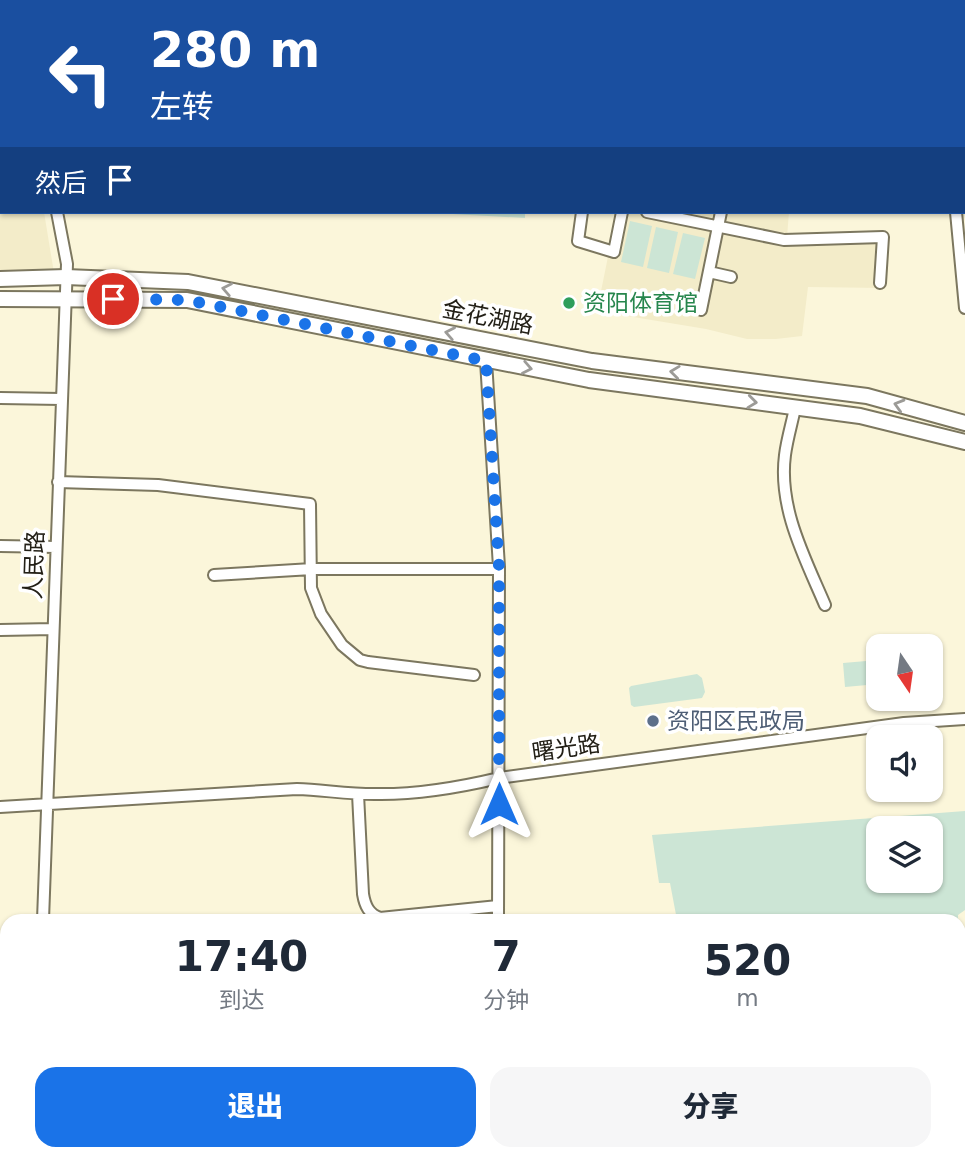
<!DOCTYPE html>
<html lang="zh">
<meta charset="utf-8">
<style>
body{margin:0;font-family:"DejaVu Sans","Noto Sans SC",sans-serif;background:#f6f6f7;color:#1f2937;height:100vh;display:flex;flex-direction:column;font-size:26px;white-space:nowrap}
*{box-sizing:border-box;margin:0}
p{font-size:23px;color:#747a83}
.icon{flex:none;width:38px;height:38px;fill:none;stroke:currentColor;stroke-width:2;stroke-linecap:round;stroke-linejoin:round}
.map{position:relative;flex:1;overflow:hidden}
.drawer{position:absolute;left:0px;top:914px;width:966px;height:247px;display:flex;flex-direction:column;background:#fff;border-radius:21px 21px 0 0;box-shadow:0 2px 5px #0004}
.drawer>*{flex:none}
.hud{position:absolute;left:0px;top:0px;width:966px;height:214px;box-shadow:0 2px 5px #0004;background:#1a4fa0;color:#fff;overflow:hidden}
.needle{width:46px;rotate:167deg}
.buttons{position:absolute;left:866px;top:634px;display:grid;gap:14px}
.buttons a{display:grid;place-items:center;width:77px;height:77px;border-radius:14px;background:#fff;box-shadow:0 2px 5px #0004;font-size:35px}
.pin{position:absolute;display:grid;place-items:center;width:60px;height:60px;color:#fff;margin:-30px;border:4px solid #fff;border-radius:50%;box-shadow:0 2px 7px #0007}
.me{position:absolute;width:77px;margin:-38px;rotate:0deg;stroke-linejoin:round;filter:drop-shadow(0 0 5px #0008)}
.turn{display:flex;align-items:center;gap:24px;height:147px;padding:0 35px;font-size:32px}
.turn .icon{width:91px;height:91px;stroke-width:2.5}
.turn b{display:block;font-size:49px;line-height:60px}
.then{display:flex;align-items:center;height:66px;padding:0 35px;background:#0003;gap:14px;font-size:26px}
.eta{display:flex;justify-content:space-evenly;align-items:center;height:119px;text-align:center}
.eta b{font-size:42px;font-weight:800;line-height:49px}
.button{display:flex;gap:14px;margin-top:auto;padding:14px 35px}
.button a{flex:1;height:80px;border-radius:21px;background:#1a73e8;color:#fff;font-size:28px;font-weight:800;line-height:80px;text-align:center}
.button a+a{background:#f6f6f7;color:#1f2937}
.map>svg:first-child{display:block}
.built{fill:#f3ecc9}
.green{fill:#cce5d5;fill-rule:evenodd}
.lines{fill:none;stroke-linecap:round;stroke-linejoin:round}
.minor-casing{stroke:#7c775f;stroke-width:14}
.major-casing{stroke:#7c775f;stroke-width:18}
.highway-casing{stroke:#7c775f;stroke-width:19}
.minor{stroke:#fff;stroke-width:10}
.major{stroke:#fff;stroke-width:14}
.highway{stroke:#fff;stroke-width:16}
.oneway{stroke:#9c9b97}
.route{stroke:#1a73e8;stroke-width:12;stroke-dasharray:0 21.6}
.leisure-dot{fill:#2e9e5b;stroke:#fff;stroke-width:2.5}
.service-dot{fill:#5c6f8a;stroke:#fff;stroke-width:2.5}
.labels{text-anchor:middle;stroke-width:7;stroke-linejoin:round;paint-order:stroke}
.leisure-label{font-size:23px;fill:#27864d;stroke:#fff;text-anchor:start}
.street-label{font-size:23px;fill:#232017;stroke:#fff}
.service-label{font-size:23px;fill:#4e5e75;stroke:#fff;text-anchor:start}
</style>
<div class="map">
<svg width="965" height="1160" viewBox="0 0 965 1160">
<rect width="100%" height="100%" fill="#fbf6da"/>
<path class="built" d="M0 0 7 2H2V212H44L54 273 0 274Z
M617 212H789L787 237 889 234 883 288 808 287 802 336 776 339H747L706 329 597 311Z"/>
<path class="green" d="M417 212H525V218Z
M630 221 652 226 643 267 621 262Z
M656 227 678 232 669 273 647 268Z
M683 233 705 238 695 279 673 274Z
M878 660V684L845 687 843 663Z
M697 674 702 678 705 692 702 698 634 707 631 705 629 688 631 686Z
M965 811V910L958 915V920H677L670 883H659L652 835ZM878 828H931V880H878Z"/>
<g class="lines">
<defs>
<path id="minor" d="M17 0V2
M549 0 552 2
M945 0V2
M964 203H965
M582 212 578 241 614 252 622 212
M647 212 784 240 883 237 880 283
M956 212 965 308
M709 272 731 277
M701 310 721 212
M486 361 499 567 498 920
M0 398 61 399
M795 408C792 423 787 439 785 455 778 508 805 558 825 605
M58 482 158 485 310 504 311 588 321 614 342 645 360 660 368 662 474 675
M0 546 56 547
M214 575 312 569H499
M0 630 53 629
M358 794 363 894C365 906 369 914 380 918L498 906
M0 807 297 789C323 790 348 794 374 794 417 795 457 788 499 778L904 723 965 719
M43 920 67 264 57 212
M0 995H7
M0 1040 7 1038
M636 1153V1160
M468 1160 512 1153"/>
<path id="major" d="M0 279 66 277 188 282 592 361 867 396 965 423
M0 299 187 300 589 380 860 416 965 442
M959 1059H965
M959 1085H965
M134 1160 174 1153"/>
<path id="highway" d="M0 1092 7 1098
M0 1113 7 1119
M52 1153 61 1160
M80 1153 89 1160"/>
</defs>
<use href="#minor" class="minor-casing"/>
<use href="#major" class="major-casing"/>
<use href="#highway" class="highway-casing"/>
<use href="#minor" class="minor"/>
<use href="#major" class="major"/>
<use href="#highway" class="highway"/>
</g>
<defs><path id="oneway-chevron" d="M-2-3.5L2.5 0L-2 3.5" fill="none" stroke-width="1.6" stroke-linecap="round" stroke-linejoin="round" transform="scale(1.75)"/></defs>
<g class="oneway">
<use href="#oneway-chevron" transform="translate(227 289) rotate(-169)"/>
<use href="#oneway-chevron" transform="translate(450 333) rotate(-169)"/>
<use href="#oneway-chevron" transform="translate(527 368) rotate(11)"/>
<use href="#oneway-chevron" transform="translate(675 372) rotate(-173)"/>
<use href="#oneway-chevron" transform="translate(752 402) rotate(7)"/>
<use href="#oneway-chevron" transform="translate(899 405) rotate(-164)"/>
</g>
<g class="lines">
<path class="route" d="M113 299 187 300 486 361 499 567V804"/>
</g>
<circle class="leisure-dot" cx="569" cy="303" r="7"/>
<circle class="service-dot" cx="653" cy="721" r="7"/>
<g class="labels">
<g class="leisure-label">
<text x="583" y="311">资阳体育馆</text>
</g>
<g class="street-label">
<text transform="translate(488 317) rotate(11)" y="8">金花湖路</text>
<text transform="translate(34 565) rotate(-88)" y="8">人民路</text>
<text transform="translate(566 748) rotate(-8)" y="8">曙光路</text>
</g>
<g class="service-label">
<text x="667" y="729">资阳区民政局</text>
</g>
</g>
</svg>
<div class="buttons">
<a><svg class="needle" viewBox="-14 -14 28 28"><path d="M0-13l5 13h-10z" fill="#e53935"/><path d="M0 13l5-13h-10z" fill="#747a83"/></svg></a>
<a><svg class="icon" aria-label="sound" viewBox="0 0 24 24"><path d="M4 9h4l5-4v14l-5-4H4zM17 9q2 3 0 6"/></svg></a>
<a><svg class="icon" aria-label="layers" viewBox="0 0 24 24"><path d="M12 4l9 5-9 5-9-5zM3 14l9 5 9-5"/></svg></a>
</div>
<div class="pin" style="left:113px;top:299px;background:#d93025"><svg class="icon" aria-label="arrive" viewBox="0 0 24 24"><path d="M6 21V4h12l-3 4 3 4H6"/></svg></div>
<svg class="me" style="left:499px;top:804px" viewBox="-20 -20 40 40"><path d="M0-17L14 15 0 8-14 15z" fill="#1a73e8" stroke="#fff" stroke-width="4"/></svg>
<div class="hud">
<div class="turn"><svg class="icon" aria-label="left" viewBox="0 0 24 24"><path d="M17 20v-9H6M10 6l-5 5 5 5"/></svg><div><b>280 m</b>左转</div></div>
<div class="then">然后<svg class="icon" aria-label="arrive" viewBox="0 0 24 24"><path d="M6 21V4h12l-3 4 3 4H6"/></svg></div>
</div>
<section class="drawer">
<div class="eta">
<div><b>17:40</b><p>到达</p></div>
<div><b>7</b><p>分钟</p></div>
<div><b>520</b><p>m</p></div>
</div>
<div class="button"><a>退出</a><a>分享</a></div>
</section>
</div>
